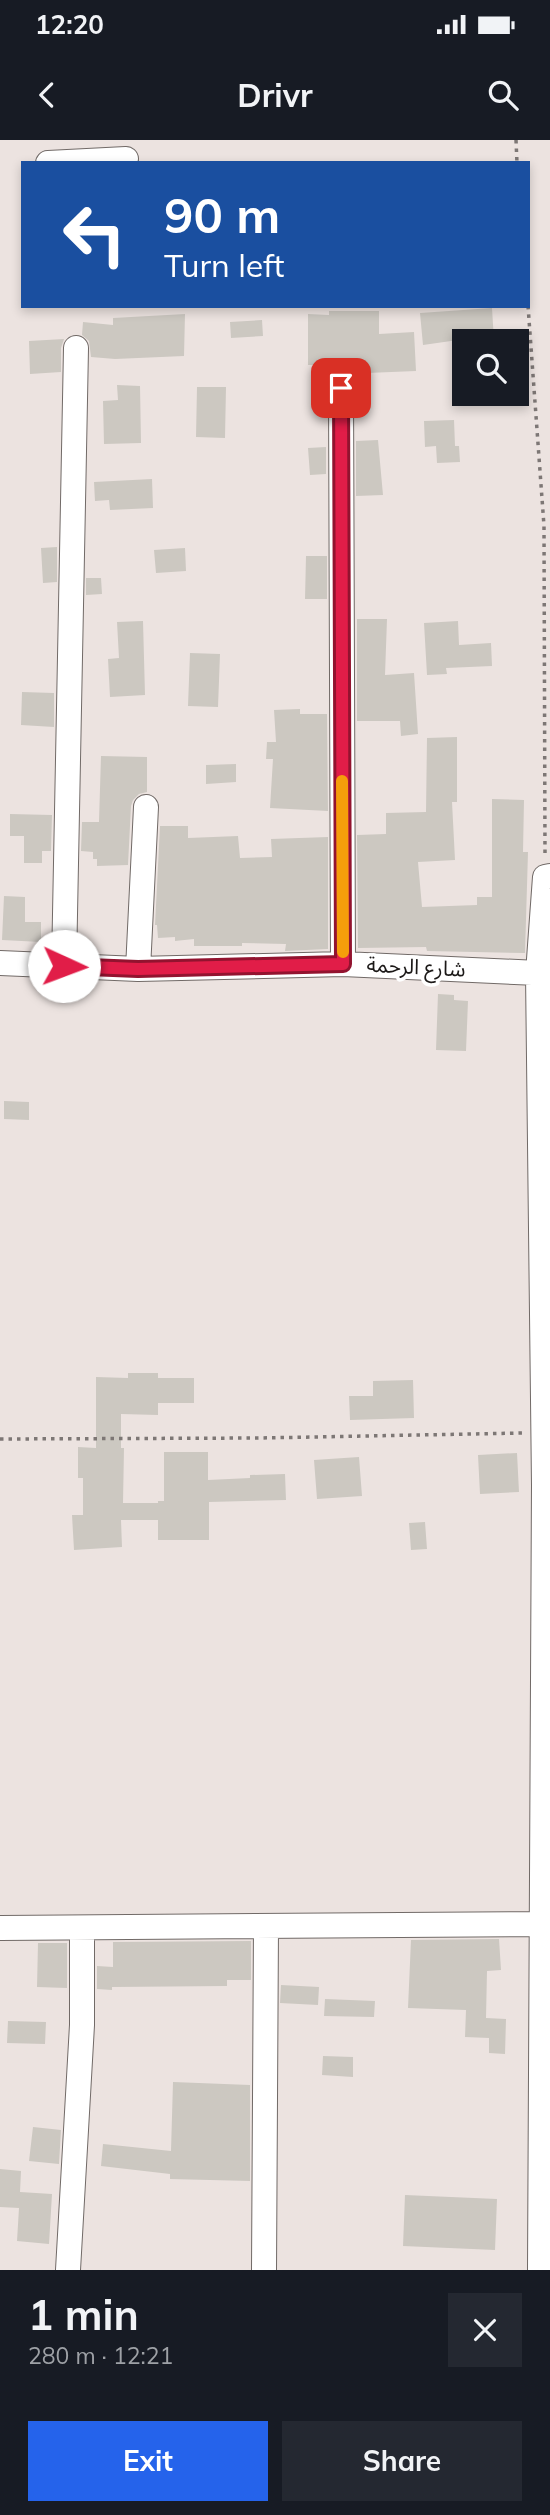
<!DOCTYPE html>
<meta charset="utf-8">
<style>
body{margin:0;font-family:Mulish,"Noto Sans Arabic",sans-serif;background:#242831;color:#f1f3f6;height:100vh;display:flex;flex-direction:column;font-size:26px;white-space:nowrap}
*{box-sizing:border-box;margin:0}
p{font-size:23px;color:#9ea1a6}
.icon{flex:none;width:38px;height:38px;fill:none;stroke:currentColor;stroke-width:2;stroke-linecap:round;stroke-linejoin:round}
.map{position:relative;height:2130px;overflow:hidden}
.side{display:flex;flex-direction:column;background:#171b24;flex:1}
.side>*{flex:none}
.hud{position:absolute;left:21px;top:21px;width:509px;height:147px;border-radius:0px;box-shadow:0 4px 10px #0003;background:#1a4fa0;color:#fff;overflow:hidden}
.fabs{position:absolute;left:452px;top:189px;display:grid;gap:14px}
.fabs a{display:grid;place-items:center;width:77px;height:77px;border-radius:0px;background:#171b24;box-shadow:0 4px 10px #0003;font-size:35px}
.pin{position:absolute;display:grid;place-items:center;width:60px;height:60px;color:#fff;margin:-30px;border-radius:14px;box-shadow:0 4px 10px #0006}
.me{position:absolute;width:77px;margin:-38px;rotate:92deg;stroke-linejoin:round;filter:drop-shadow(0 0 5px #0008)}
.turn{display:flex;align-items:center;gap:24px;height:147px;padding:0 28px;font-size:32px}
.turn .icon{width:91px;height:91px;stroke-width:2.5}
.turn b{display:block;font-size:49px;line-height:60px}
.round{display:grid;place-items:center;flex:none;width:74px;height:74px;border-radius:0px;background:#242831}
.headline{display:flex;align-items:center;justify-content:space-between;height:119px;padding:0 28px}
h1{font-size:42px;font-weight:700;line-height:52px}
.cta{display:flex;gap:14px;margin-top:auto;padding:14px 28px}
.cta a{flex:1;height:80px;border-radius:0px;background:#2563eb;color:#fff;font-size:28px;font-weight:700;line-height:80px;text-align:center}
.cta a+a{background:#242831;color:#f1f3f6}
.status{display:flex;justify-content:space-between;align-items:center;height:49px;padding:0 35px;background:#171b24;direction:ltr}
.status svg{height:19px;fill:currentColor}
header{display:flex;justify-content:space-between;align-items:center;height:91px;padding:0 28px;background:#171b24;font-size:32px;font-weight:700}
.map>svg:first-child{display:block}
.building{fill:#ccc8c1}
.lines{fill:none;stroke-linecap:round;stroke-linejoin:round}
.minor-casing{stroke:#716a67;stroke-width:26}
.path{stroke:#7d7775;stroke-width:3.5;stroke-dasharray:3.5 5;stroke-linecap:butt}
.minor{stroke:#fff;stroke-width:24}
.route-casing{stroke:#92132f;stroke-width:18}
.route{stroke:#e11d48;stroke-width:12}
.slow{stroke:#f59e0b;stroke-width:12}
.labels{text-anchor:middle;stroke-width:7;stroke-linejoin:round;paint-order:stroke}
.street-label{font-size:21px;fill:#1b1817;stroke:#fff}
</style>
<div class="status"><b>12:20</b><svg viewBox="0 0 49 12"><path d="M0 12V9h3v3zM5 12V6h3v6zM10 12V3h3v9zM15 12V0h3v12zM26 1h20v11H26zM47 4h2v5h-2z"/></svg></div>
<header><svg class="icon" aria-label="back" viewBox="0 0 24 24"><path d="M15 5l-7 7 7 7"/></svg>Drivr<svg class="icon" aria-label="search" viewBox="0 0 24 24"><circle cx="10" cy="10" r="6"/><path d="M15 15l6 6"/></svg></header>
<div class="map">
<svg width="550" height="2130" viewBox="0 0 550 2130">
<rect width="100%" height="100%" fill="#ece3e0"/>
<path class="building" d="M492 168 494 201H451L423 205 420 173Z
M329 171H379V194L414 192 416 231 367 233 366 225H308V174L329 175Z
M185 174 184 216 115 219 91 217 89 201 82 195 83 182 113 185V178Z
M262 180 263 196 231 198 230 182Z
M64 199 61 208V232L30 234 29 201Z
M117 245 140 246 141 303 104 304 103 261 118 260Z
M197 247H226L225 298 196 297Z
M454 280 455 306H459L460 322 437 323 436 306 425 307 424 281Z
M378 300 383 355 356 356V301Z
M326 307V334L310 335 308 308Z
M152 339 153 368 110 370 109 360 95 361 94 342Z
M57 407V442L43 443 41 408Z
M185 408 186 431 156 433 154 410Z
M306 416H327V459H305Z
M86 438H101L102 454 86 455Z
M357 479H387L385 535 414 533 418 594 401 596 400 581H357Z
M143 481 145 555 110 557 108 519 119 518 117 482Z
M458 481 459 505 491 503 492 526 446 528 447 534 427 535 424 483Z
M190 513 220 514 218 567 188 566Z
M22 552 54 553V587L21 585Z
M300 569V574H327L328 671 270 668 273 619H266L267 602H276L274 570Z
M457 597V662H452L455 720 418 722 422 767 477 765V757H492V659L524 660 523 712H528L525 813 427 811 426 807 358 808 357 695 386 694V673L426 672 427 598Z
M101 616 147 617V652L139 654 133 660 131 666 128 725 97 726V719H93V712L81 711 82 682H99Z
M236 624V642L206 644V625Z
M10 674 52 675 51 711H42V723H24V696H10Z
M160 686H188V698L238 696 240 718 272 717 271 699 328 697V809L285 811 286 804 242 803V806H194V799L175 801V797L158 798 157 785H155Z
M4 756 25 757V782H41V802L2 800Z
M438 854 454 855V860L468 861 466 911 436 910Z
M4 961 29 962V980L4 979Z
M128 1233H158V1238H194V1263H158V1275L121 1274V1308H124L123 1363H158V1361H164V1312H208V1340L250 1338V1335L285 1334 286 1360 209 1362V1400H158V1380H121L122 1407 74 1410 72 1375H83V1338H78V1307L96 1308V1237L128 1238Z
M413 1240 414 1278 350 1280 349 1256H373V1241Z
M517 1313 519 1352 480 1354 478 1315Z
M359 1317 362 1356 317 1359 314 1320Z
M425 1382 427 1409 411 1410 409 1383Z
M499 1799 501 1830 487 1831 486 1878 506 1879 505 1914 489 1913V1898L465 1897 466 1870 408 1868 411 1800Z
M251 1801V1840H227V1846L112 1847V1850L97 1849V1826L113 1827V1802Z
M38 1803H67V1848L37 1847Z
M281 1845 319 1847 318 1865 280 1863Z
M325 1859 375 1861 374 1877 324 1876Z
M8 1881 46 1882 45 1904 7 1903Z
M323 1916 353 1917V1937L322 1935Z
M173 1942 250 1945V2041L170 2039V2034L101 2026 103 2004 171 2011Z
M33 1987 61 1990 59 2024 29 2021Z
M0 2029 21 2031 20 2052 52 2054 49 2104 17 2101 19 2068 0 2067Z
M405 2055 497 2059 495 2110 403 2106Z"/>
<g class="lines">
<defs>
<path id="minor" d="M48 23 126 19
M341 248 343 824
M0 823 138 829 343 824 538 833
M64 826 76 208
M138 829 146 667
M0 1788 541 1784
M68 2130 82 1885V1788
M264 2130 266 1786
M540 2130 544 1345 538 833 545 737 550 736"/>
</defs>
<use href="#minor" class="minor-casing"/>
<path class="path" d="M516 0 517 23
M528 166 544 386 545 713
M0 1299 260 1298 523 1293"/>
<use href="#minor" class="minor"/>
</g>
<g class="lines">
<defs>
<path id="route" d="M64 826 138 829 343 824 341 248"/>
</defs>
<use href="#route" class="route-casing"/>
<use href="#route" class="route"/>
<path class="slow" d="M342 641 343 812"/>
</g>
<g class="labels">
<g class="street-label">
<text transform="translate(416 827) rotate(3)" y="7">شارع الرحمة</text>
</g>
</g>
</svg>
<div class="fabs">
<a><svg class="icon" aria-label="search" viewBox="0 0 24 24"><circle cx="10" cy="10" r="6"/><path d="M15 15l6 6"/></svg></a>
</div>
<div class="pin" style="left:341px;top:248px;background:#d93025"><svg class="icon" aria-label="arrive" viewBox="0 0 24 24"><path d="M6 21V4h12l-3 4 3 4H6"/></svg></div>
<svg class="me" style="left:64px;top:826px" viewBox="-20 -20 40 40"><circle r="19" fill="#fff"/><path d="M0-13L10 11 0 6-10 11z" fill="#e11d48"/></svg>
<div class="hud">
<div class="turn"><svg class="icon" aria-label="left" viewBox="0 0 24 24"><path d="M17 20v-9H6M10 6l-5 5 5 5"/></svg><div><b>90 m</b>Turn left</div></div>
</div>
</div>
<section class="side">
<div class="headline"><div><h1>1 min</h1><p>280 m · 12:21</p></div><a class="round"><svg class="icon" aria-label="close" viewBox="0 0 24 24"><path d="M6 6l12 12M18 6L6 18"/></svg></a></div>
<div class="cta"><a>Exit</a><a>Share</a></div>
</section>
